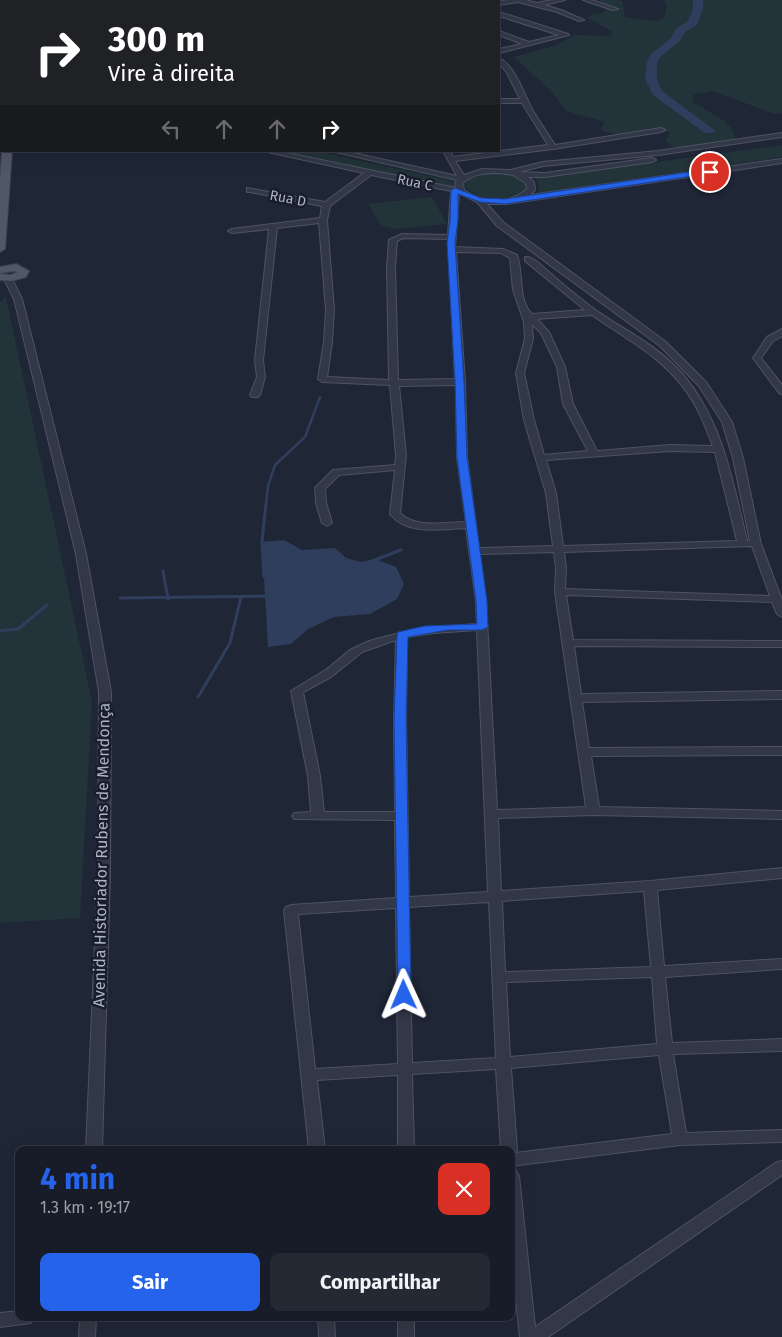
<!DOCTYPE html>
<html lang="pt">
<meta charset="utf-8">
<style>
body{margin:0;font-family:"Fira Sans",sans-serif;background:#242934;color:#f1f3f6;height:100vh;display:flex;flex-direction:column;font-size:19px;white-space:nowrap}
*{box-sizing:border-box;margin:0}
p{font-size:16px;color:#9ea1a8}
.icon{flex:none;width:28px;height:28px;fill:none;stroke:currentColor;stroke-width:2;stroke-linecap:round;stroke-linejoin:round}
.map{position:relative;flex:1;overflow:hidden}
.details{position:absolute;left:15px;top:1146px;width:500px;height:175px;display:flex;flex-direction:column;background:#171c28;border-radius:10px;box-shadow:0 5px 20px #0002,0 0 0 1px #363a45}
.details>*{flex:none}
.hud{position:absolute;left:0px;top:0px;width:500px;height:152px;box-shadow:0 5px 20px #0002,0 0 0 1px #363a45;background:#202124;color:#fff;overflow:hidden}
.pin{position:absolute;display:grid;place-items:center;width:42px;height:42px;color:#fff;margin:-21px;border:2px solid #fff;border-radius:50%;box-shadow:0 1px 5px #0007}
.me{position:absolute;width:55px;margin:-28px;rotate:359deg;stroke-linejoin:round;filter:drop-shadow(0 0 4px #0008)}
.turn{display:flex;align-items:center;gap:18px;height:105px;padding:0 25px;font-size:22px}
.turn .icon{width:65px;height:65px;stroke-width:2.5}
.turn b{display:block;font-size:35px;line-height:42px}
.lanes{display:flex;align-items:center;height:48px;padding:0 25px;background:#0003;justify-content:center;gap:25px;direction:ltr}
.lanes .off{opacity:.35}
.round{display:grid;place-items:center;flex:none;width:52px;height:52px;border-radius:10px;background:#242934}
.headline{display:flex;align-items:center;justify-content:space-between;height:85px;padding:0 25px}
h1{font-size:30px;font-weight:700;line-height:38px;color:#2563eb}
.button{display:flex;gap:10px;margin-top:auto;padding:10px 25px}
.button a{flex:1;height:58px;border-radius:10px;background:#2563eb;color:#fff;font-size:20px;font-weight:700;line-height:58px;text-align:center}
.button a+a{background:#242934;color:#f1f3f6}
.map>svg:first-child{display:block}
.green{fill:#223439}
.water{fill:#303e5d}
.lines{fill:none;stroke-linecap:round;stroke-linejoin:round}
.stream-far1{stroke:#303e5d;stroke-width:2.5}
.stream{stroke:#303e5d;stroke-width:3}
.river{fill:#303e5d;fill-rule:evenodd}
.minor-casing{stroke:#4d5362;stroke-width:2}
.major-casing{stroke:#3c4250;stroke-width:2}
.minor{fill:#323847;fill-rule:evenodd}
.major{fill:#505767;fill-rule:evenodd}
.route{fill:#2563eb;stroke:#184099}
.labels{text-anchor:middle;stroke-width:5;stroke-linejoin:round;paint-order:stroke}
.far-street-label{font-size:14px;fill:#acb3c4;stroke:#181e2b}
.street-label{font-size:16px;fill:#acb3c4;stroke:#181e2b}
</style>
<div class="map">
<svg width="782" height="1337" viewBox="0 0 782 1337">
<rect width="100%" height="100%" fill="#1f2636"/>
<path class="green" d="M599 0H620L623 3 625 17 656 21 664 18 667 5 664 0H782V113L775 114 712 91 693 95V102L723 120 734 131 735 144 679 151 665 141 670 133C654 121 637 134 620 134 613 134 606 132 600 130L605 122 566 111 552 92 514 57 554 46 575 35 609 36 613 32 587 18 590 15 605 12V4Z
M782 145V157L538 193 539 187 536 178Z
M282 151H316L453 181 454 187Z
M502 173C512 175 522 176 527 186L525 190C511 202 479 203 466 187V183L469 179 483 174Z
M432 197 447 224 395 229 381 225 368 204Z
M6 297 92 702 80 918 0 923V302Z"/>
<path class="water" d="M284 540 302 550 335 548 346 558 361 562 375 559 396 567 404 584 397 599 370 614 334 617 308 629 291 644 268 647 262 542Z"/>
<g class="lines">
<path class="stream-far1" d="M266 504 268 486 275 465 305 437 320 397"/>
<path class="stream" d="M372 561 401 550
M163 571 168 599
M264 577 262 542 266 503
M120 598 269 596
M0 631 18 629 47 605
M198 697 230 643 241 597"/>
<path class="river" d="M693 0H703V9L697 25 685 32 679 42 660 57 657 62V79L662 91 713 129 715 131 713 133H705L653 95 645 79 647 62 650 55 671 38 677 28 688 21 693 9Z"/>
<defs>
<path id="minor" d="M146 0H152V1H146Z
M179 0H185V1H179Z
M214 0H220L221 1H215Z
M265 0H272L273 1H266Z
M337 0H345L346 1H338Z
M397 0H405L406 1H398Z
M455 0H463L464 1H456Z
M507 0H526L537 3 552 0H565L544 5 561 10 584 20 579 21 557 12 518 2 499 5V1Z
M583 0H592L618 9 613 10Z
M499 12 568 34 569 35 499 53V49L522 44 499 35V31L529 42 559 35 499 16Z
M0 15H1V19H0Z
M499 58C516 66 524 95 533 111 540 122 547 133 555 145L661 128 665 130 661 132 553 149 455 161 464 175 482 169 511 170 543 162 658 151 782 133V137L658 155 543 166 519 172 545 173 652 158 656 160 652 162 545 177H528L534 182 535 190 530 195 782 159V163L506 204H487L503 222 666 342 706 382 732 422 743 458 761 544 782 600V617L777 614 772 602 566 595 573 640 782 641V647L574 646 581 694 782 691V699L582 702 589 748 782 747V755L591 756 599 807 782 811V819L593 815 498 818 501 891 650 881 782 868V878L657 890 664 966 782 959V969L665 977 672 1043 782 1039V1051L673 1054 686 1133 782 1130V1142L680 1145 511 1166V1150H501L496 1069 412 1074 414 1150H398V1075L317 1080 325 1150H309L284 910 286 907 291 905 396 898 395 820 294 819 292 816 294 813 311 812 308 776 291 691 327 669 350 650 369 641 419 628 477 624 476 601 466 528C441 529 408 536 390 514L395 470 339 475 325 489 326 503 332 523 327 526 322 523 316 503 315 488 333 470 395 465 396 455 390 385 322 382 318 379 324 342 326 310 319 223 277 228 263 360 265 377 260 395 258 397H252L250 395 257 377 255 360 269 229 232 233 228 231 232 229 320 218 322 206 250 192H247V188L325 202 364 173 263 151H278L456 188 455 183 457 180 331 151H345L457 176 443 151H450L453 157 548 145 522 103H499V99H520L507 73 499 63ZM498 173 513 175 526 183 527 189C509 205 483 203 464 190L463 183C473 174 484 173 498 173ZM371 175 451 191 448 235 402 234 389 240 387 267 389 380 327 377 332 342 334 310 327 220 330 206ZM459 193 477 202 497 226 660 346 699 386 722 422 733 458 750 541H747C733 481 721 414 677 368 652 342 618 327 590 306 576 295 562 284 549 272 543 267 536 259 528 257H525V261L585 310 532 314C517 299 524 274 517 255L503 249 455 247ZM403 238 448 239 455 379 398 380 395 267 397 241ZM456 252 501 253 510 258 513 290 524 322 525 339 516 373 524 420 546 493 553 546 479 548 467 457 465 382ZM592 315C623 337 659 355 683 387 697 404 705 426 713 446L670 445 597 451 573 404 565 367 549 332 537 319ZM532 324 541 333 557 367 563 404 588 451 544 455 534 420 524 373 533 339ZM456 385 457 457 466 522C445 522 416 529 400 513L406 455 399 386ZM670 451 715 452 737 541 563 546 556 493 546 460ZM752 546 770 596 565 589 566 568 564 552ZM554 552 556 568 555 592 586 807 497 810 486 601 480 554ZM477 630 488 892 409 897 406 720 407 637 434 633ZM396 640 394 720 395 812H324L320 776 303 692 331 677 362 652ZM644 891 651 967 505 972 502 901ZM489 902 496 1058 412 1063 409 907ZM396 908 398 1064 315 1069 298 914ZM652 977 657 1044 510 1057 506 982ZM659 1055 672 1134 515 1153 517 1150 511 1068Z
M5 277H11L22 299 86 554 111 692 110 874 102 1150H86L98 874 99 692 76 554 14 299 4 279Z
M782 329V336L773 341 761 358 782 385V394L779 393 753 358 767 337Z
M782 1161V1175L548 1337H520L511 1253V1170L516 1171 519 1176 535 1327 777 1162Z
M19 1311V1318H33L31 1323 0 1327V1313Z
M80 1318H96L95 1337H79Z
M318 1318H334L335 1337H319Z
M398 1318H414V1337H398Z"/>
<path id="major" d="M0 59 1 60V71L0 70Z
M0 97 1 98V104L0 103Z
M2 151H12L5 249 0 252V180Z
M16 264 29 271 26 277 11 281 0 280V274L11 275 18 272 15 271 0 273V267Z"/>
</defs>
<use href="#minor" class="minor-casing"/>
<use href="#major" class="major-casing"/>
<use href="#minor" class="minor"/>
<use href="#major" class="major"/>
</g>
<path class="route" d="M710 169 713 170V173L505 204 480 202 458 194V220L455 243 464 382 467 457 487 601 488 627 482 630H448L408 637 406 720 411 995 409 999 404 1000 400 999 398 995 394 720 397 635 398 632 425 626 477 624 476 601 457 457 455 382 447 243 450 220 451 190 455 188 481 198 505 199Z"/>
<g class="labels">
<g class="far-street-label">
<text transform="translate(415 182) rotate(12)" y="5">Rua C</text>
<text transform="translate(288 198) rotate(11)" y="5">Rua D</text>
</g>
<g class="street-label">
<text transform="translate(101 855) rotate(-89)" y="6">Avenida Historiador Rubens de Mendonça</text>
</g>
</g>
</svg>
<div class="pin" style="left:710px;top:172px;background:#d93025"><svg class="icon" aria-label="arrive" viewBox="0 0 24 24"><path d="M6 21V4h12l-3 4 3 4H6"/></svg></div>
<svg class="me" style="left:404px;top:995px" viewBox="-20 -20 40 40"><path d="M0-17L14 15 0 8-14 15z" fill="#2563eb" stroke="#fff" stroke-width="4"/></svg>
<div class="hud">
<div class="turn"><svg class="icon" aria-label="right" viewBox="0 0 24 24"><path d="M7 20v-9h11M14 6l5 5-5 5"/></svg><div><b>300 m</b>Vire à direita</div></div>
<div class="lanes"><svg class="icon off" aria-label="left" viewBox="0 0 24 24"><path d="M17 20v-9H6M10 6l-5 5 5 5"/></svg><svg class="icon off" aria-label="ahead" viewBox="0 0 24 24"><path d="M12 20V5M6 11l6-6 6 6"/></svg><svg class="icon off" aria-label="ahead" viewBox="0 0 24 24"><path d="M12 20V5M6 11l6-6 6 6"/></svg><svg class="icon" aria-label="right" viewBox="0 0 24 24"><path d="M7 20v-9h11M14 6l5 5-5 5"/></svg></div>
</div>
<section class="details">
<div class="headline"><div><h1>4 min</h1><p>1.3 km · 19:17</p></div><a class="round" style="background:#d93025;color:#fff"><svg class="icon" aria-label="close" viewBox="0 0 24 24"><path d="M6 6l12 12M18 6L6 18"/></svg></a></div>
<div class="button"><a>Sair</a><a>Compartilhar</a></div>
</section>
</div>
